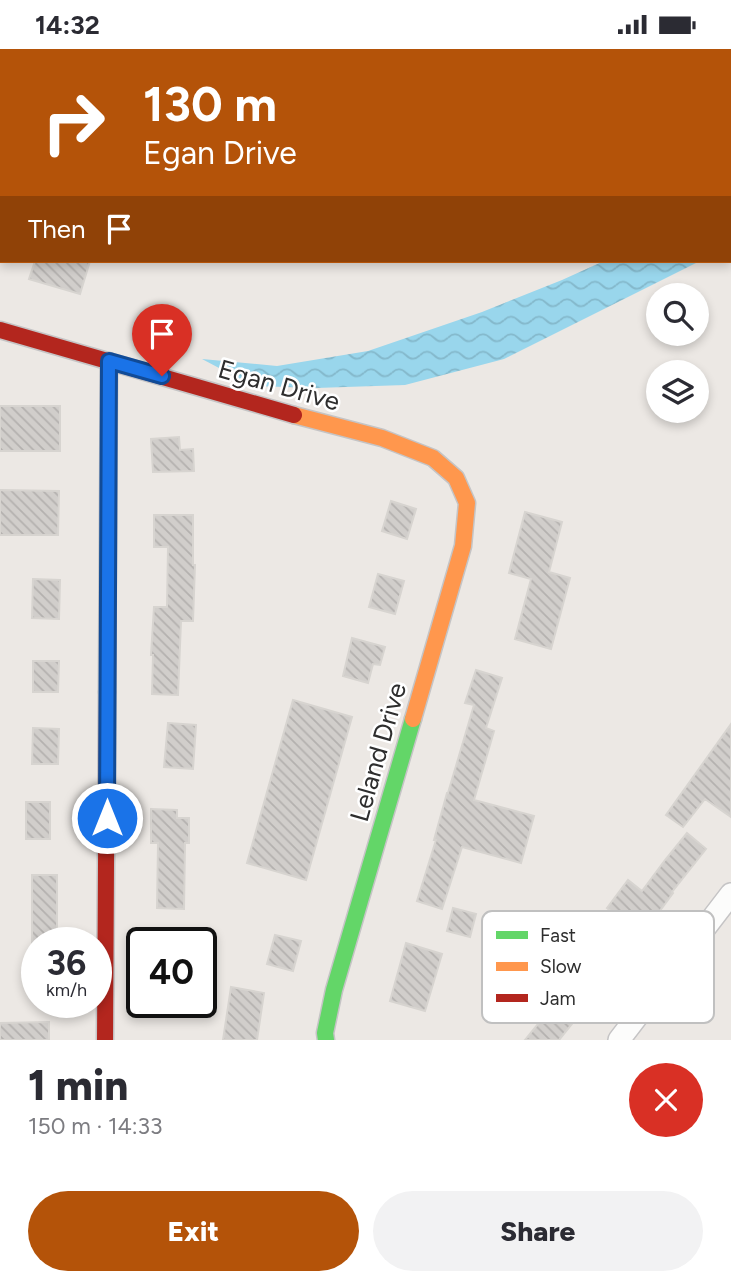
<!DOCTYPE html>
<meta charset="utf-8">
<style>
body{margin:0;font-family:Figtree,sans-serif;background:#f2f2f3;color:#2b2b33;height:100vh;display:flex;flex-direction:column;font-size:26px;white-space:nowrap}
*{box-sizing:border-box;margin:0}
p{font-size:23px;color:#7c7c81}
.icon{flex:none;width:38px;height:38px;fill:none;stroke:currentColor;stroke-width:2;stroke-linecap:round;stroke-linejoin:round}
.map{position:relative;height:991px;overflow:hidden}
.sheet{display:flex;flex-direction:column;background:#fff;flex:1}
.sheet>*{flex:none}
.guide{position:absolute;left:0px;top:0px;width:732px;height:214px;box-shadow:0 4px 10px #0003;background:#b45309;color:#fff;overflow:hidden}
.fabs{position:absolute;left:646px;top:234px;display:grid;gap:14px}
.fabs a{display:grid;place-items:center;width:63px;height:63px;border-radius:50%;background:#fff;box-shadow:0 4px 10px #0003;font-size:35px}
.speed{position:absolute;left:21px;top:878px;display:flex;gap:14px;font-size:35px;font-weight:700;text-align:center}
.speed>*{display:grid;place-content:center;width:91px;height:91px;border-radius:50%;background:#fff;box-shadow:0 4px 10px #0003;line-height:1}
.speed small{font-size:18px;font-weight:400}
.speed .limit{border:4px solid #111;border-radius:10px;background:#fff;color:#111}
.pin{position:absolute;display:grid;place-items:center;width:60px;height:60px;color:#fff;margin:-72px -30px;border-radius:50% 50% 50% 0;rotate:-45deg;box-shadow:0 0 7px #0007}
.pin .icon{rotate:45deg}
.me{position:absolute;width:77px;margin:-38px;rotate:0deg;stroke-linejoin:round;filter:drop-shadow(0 0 5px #0008)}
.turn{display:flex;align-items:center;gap:24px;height:147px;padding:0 28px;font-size:32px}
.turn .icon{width:91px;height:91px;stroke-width:2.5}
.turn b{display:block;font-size:49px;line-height:60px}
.then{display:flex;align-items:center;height:66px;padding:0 28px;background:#0003;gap:14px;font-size:26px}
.round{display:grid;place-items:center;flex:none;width:74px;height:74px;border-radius:37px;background:#f2f2f3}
.head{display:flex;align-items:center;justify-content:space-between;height:119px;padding:0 28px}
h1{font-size:42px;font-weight:800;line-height:52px}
.action{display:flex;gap:14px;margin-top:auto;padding:14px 28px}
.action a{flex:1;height:80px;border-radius:42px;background:#b45309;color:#fff;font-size:28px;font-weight:800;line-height:80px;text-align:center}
.action a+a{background:#f2f2f3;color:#2b2b33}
.status{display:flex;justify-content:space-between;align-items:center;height:49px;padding:0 35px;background:#fff;direction:ltr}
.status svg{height:19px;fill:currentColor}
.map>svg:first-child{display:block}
.water{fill:url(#water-waves)}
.building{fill:url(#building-back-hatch);stroke:#d7d4d0;stroke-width:2}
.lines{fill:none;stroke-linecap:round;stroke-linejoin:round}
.street-casing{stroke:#c5c4c5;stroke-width:24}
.fast-casing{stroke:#c5c4c5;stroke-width:19}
.slow-casing{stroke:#c5c4c5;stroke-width:19}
.jam-casing{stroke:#c5c4c5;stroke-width:19}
.street{stroke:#fcfcfb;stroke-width:21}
.fast{stroke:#63d668;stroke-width:16}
.slow{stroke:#ff974d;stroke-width:16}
.jam{stroke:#b3261e;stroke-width:16}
.route-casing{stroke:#114b97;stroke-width:18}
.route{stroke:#1a73e8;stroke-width:12}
.labels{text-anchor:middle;stroke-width:5;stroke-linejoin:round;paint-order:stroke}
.street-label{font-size:26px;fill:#2e2e2e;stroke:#fff}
.key{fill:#fff;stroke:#c0c0c0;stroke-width:2}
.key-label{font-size:19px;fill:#2e2e2e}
</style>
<div class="status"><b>14:32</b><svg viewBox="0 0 49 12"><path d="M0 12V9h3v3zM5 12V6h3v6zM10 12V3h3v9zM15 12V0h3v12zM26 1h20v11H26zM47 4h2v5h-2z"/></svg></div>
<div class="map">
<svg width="731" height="991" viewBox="0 0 731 991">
<defs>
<pattern id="water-waves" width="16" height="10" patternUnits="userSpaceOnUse" patternTransform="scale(1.75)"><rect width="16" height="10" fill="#99d6ec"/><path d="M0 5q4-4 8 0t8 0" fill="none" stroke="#84b8cb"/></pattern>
<pattern id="building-back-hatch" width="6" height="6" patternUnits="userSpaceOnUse" patternTransform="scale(1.75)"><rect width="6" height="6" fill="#d1cecb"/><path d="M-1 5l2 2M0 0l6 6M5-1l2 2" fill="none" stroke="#b4b1af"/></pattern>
</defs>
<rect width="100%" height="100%" fill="#ece8e4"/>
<path class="water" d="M604 212H700L504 310 405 336 316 339 253 337 202 310 277 317 368 302 482 263 562 231Z"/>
<path class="building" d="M35 212H90L80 245 29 230Z
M0 357H60V402H0Z
M179 388 180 401 193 400 194 422 153 423 151 390Z
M0 441 59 442 58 486H0Z
M391 452 416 460 407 490 382 482Z
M525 463 562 473 549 523 570 529 551 600 515 590 531 530 509 524Z
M154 466H193V516H195L193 572H181L178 646 152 645 153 606H151L154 558H167L168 498H154Z
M378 525 404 532 395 565 369 558Z
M33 530 60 531 59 570 32 569Z
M352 589 385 598 380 616 373 615 368 634 343 627Z
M33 612H59L58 643H33Z
M476 621 502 629 486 679 494 682 474 751 534 767 521 814 462 798 442 860 417 852 436 791H434L447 744H448L474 656 465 654Z
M293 651 352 668 306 831 247 814Z
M168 674 196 676 193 720 164 718Z
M731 675V768L705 750 683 778 666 766Z
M33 679 59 680 58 715H32Z
M26 753H50V790H26Z
M151 760 177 761V769H189V794H185L184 860 157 859 158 794H151Z
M687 784 706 800 672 843 673 844 642 886 607 859 628 831 642 842 665 811Z
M32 826H57V894H32Z
M453 859 476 865 470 888 447 882Z
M275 886 301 892 293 922 267 915Z
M406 894 442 905 425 962 390 952Z
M600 896 620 912 576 970 559 991H525L576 928 574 927Z
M231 938 264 944 257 991H223Z
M49 973V991H0V974Z"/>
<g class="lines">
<defs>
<path id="street" d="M176 0 178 2
M389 2 390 0
M619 991 731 845"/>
<path id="fast" d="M107 643 109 312
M326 991 325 984 334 941 413 670"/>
<path id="slow" d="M294 366 382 389 433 409 456 429 467 454 463 497 413 670"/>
<path id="jam" d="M0 281 294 366
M105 991 107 643"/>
</defs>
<use href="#street" class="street-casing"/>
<use href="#fast" class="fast-casing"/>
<use href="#slow" class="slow-casing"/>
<use href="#jam" class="jam-casing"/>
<use href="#street" class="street"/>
<use href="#fast" class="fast"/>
<use href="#slow" class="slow"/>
<use href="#jam" class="jam"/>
</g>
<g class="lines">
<defs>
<path id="route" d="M107 769 109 312 162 327"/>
</defs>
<use href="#route" class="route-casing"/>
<use href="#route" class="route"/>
</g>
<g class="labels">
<g class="street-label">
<text transform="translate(279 336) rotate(16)" y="9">Egan Drive</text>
<text transform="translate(378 703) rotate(-74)" y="9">Leland Drive</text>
</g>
</g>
<rect x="482" y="862" width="232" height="112" rx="10" class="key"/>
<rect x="496" y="882" width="32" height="8" fill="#63d668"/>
<rect x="496" y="913" width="32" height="9" fill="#ff974d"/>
<rect x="496" y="945" width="32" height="8" fill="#b3261e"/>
<g class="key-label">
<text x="540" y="893">Fast</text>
<text x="540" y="924">Slow</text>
<text x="540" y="956">Jam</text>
</g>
</svg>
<div class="fabs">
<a><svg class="icon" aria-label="search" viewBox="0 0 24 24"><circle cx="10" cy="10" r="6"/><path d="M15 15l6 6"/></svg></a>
<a><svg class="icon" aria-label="layers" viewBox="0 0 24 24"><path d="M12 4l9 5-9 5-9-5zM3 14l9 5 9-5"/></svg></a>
</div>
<div class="speed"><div>36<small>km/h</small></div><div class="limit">40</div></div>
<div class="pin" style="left:162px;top:327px;background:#d93025"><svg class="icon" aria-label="arrive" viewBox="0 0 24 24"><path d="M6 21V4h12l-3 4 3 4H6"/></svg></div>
<svg class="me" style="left:107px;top:769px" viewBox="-20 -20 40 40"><circle r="17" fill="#1a73e8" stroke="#fff" stroke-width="3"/><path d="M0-11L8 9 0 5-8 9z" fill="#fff"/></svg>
<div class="guide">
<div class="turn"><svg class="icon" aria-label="right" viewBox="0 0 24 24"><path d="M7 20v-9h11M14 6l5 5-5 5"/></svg><div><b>130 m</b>Egan Drive</div></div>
<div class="then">Then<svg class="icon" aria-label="arrive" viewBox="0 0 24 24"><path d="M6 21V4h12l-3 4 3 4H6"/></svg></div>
</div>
</div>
<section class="sheet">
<div class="head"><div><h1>1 min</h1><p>150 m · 14:33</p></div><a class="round" style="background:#d93025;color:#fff"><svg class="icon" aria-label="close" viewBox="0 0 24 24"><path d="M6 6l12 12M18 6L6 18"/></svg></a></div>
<div class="action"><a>Exit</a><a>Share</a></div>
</section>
